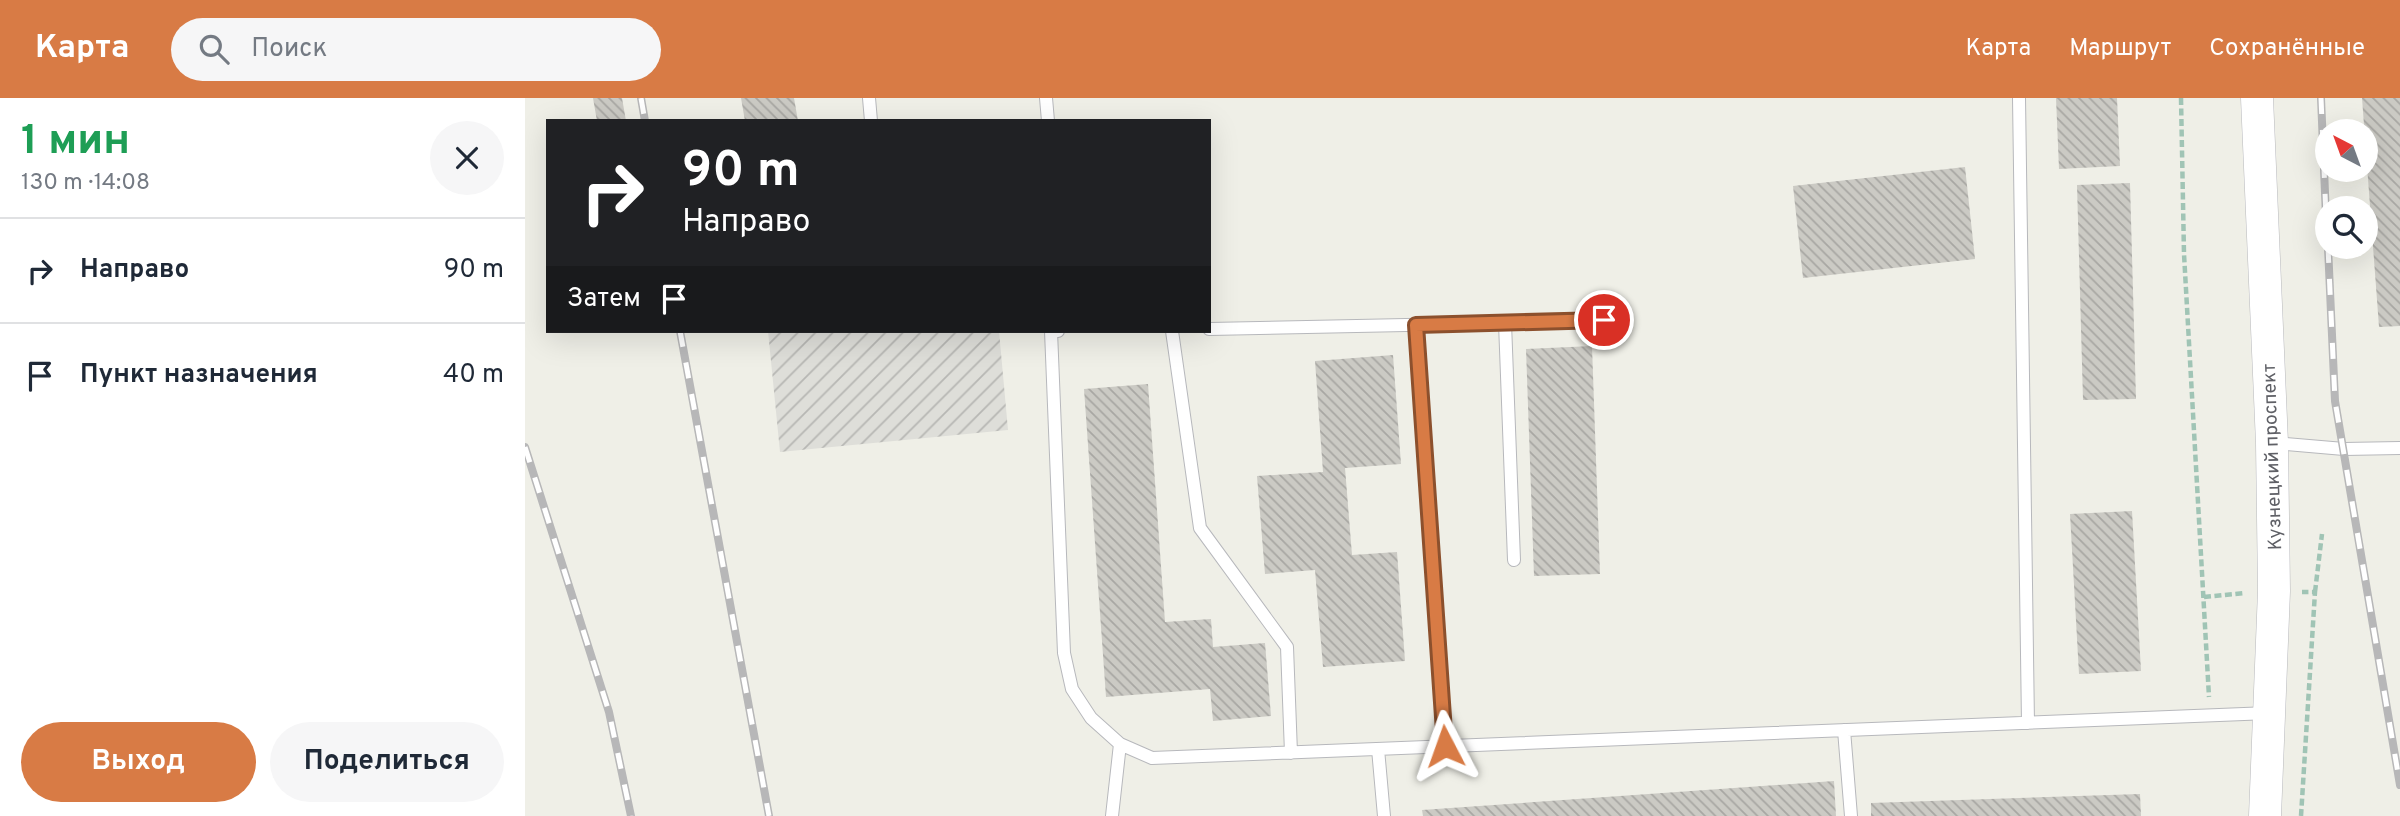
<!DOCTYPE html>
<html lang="ru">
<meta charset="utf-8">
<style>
body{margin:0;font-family:Overpass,sans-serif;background:#f6f6f7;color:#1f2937;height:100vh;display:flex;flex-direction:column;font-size:26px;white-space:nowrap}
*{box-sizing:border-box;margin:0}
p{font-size:23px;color:#747a83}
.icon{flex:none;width:38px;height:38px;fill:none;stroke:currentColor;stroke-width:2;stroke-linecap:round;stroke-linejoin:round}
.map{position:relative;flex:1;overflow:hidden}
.details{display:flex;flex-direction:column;background:#fff;width:525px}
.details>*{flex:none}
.hud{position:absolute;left:21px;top:21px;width:665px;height:214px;border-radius:0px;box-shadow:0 7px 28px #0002;background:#202124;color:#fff;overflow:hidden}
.needle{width:46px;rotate:319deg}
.fabs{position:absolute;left:1790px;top:21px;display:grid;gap:14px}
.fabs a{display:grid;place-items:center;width:63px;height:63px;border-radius:50%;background:#fff;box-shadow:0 7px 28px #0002;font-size:35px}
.pin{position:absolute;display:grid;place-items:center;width:60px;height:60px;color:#fff;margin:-30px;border:4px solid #fff;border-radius:50%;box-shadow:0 2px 7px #0007}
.me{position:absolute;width:77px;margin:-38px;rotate:356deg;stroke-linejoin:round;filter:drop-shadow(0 0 5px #0008)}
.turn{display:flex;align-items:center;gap:24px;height:147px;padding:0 21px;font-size:32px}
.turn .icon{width:91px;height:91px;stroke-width:2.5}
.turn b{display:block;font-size:49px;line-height:60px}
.then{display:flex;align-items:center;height:66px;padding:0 21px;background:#0003;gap:14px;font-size:26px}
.round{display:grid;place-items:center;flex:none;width:74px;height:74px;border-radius:37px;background:#f6f6f7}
.overview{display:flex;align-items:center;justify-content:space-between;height:119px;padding:0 21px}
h1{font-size:42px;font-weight:700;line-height:52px;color:#1e9e55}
.primary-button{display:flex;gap:14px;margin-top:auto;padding:14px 21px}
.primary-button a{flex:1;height:80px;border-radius:42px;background:#d87b45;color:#fff;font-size:28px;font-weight:700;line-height:80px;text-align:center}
.primary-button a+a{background:#f6f6f7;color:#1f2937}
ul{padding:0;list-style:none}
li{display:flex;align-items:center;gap:21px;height:105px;padding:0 21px;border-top:2px solid #e0e1e3}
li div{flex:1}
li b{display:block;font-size:26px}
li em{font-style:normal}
header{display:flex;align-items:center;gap:42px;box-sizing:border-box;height:98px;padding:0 35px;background:#d87b45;color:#fff}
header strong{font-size:33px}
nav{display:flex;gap:38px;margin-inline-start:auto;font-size:24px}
.search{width:490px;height:63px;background:#f6f6f7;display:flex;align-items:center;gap:18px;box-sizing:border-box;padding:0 24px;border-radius:38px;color:#747a83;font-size:26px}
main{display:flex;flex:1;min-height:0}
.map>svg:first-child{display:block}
.industrial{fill:url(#industrial-furrows)}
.building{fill:url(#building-back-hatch)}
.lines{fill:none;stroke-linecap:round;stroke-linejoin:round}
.service-casing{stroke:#b7b8bc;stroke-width:14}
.tertiary-casing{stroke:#b7b8bc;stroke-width:33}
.path{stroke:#a0c4b5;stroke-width:4.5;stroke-dasharray:7 3.5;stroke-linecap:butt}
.service{stroke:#fff;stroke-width:12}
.tertiary{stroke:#fff;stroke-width:32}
.rail-casing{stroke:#b7b7b8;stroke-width:8}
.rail{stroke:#fff;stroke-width:5;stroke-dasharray:16;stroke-linecap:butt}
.route-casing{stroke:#8c502d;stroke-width:18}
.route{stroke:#d87b45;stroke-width:12}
.labels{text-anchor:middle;stroke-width:6;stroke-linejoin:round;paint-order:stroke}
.street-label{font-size:19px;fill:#5f6066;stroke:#fff}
</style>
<header>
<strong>Карта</strong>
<div class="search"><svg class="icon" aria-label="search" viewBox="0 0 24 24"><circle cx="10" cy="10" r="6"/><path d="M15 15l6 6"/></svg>Поиск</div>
<nav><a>Карта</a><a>Маршрут</a><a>Сохранённые</a></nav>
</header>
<main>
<section class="details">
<div class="overview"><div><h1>1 мин</h1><p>130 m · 14:08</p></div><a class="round"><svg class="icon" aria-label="close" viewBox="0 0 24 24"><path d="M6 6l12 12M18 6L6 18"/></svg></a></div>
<ul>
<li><svg class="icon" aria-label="right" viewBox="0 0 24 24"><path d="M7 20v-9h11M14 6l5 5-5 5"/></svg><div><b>Направо</b></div><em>90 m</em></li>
<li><svg class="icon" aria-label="arrive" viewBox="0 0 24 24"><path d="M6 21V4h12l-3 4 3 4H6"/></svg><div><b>Пункт назначения</b></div><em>40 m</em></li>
</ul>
<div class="primary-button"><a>Выход</a><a>Поделиться</a></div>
</section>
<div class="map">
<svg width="1875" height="718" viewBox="0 0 1875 718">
<defs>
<pattern id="industrial-furrows" width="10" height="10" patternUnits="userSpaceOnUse" patternTransform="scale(1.75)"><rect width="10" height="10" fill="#deded9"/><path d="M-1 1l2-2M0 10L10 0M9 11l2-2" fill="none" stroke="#b7b7b4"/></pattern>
<pattern id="building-back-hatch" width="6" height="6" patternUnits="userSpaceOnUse" patternTransform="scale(1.75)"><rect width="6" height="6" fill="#cbcac4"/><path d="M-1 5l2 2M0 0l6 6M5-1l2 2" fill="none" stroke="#a8a7a3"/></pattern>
</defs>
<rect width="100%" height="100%" fill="#efefe7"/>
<path class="industrial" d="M243 233H474L483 332 255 354Z"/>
<path class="building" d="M68 0H97L101 23H72Z
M216 0H269L273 23H220Z
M1531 0H1592L1595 68 1534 71Z
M1837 0H1875V228L1854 229Z
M1440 69 1450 161 1278 180 1268 88Z
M1605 85 1611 301 1558 302 1552 87Z
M1067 248 1075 476 1009 478 1001 251Z
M868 257 876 366 820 370 827 457 872 454 880 563 798 569 790 472 740 476 732 378 798 374 790 263Z
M623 286 640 524 686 521 688 549 740 545 746 618 688 623 685 591 581 599 559 291Z
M1607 413 1616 573 1554 576 1545 416Z
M1309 683 1311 718H898L897 712Z
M1615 696 1616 718H1346V705Z"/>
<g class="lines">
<defs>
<path id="service" d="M344 0 346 23
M521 0 523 23
M1494 0 1503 625
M891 227 920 648
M684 231 980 225
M533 233H526L539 555 547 591 566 620 595 646 627 660 1744 615
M647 233 675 430 762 549 766 655
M1748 345 1819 351 1875 350
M989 462 980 225 1079 222
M1319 632 1326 718
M853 651 859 718
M587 718 595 646"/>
<path id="tertiary" d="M1732 0 1747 345 1749 493 1740 718"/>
</defs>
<use href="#service" class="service-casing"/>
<use href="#tertiary" class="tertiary-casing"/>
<path class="path" d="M1656 0 1659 156 1684 599
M1790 494 1797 436
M1679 499 1720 495
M1776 718 1790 494H1777"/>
<use href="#service" class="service"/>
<use href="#tertiary" class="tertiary"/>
<defs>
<path id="rail" d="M116 0 120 23
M1796 0 1802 142
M1803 149 1810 303 1875 687
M155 233 244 718
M0 349 84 614 106 718"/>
</defs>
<use href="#rail" class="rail-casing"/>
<use href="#rail" class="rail"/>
</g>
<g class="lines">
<defs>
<path id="route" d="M920 648 891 227 1079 222"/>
</defs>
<use href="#route" class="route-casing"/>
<use href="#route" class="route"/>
</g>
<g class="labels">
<g class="street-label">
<text transform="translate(1746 359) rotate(-92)" y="7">Кузнецкий проспект</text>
</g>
</g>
</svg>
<div class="fabs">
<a><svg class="needle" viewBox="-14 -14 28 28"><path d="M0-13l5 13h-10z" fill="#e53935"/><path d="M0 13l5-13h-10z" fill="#747a83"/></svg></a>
<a><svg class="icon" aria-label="search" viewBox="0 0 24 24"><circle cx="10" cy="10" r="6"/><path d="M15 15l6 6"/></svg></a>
</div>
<div class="pin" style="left:1079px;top:222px;background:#d93025"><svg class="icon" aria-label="arrive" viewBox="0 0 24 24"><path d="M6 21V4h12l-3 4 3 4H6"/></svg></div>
<svg class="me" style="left:920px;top:648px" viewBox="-20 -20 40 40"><path d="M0-17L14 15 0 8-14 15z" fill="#d87b45" stroke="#fff" stroke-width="4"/></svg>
<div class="hud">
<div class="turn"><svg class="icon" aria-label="right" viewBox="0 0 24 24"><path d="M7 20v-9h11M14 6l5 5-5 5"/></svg><div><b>90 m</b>Направо</div></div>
<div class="then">Затем<svg class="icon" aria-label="arrive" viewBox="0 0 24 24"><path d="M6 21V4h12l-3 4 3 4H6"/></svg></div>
</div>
</div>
</main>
